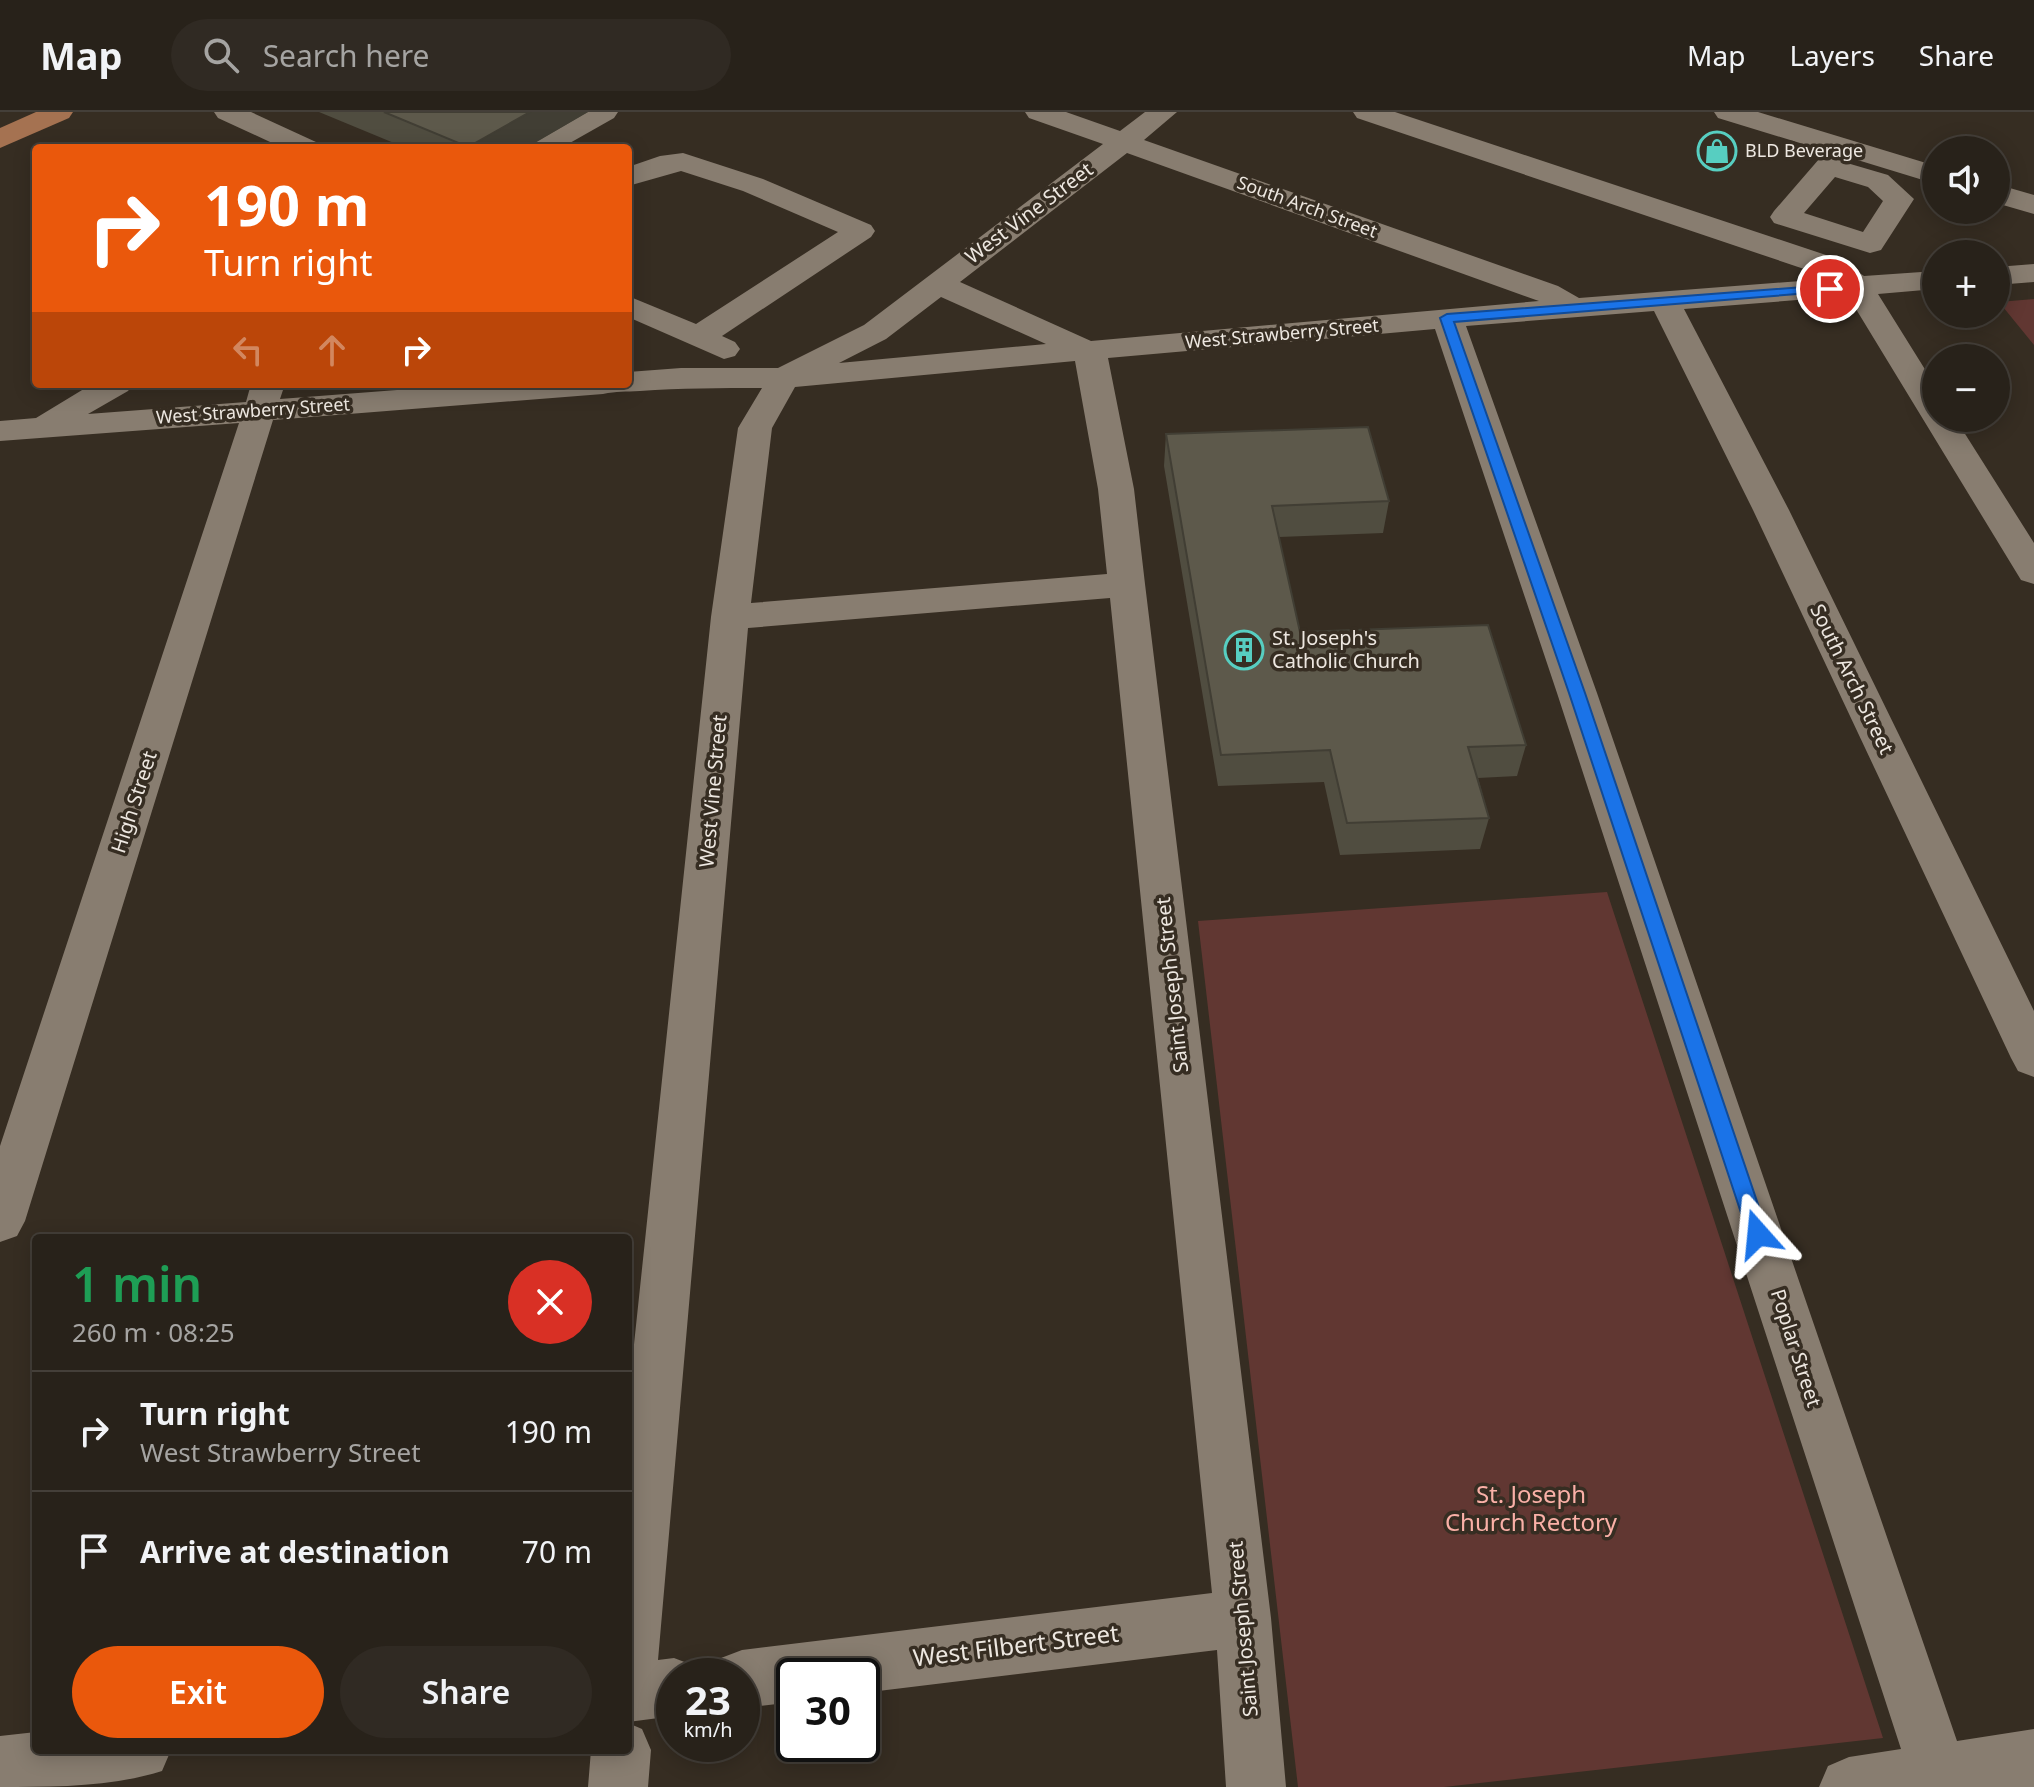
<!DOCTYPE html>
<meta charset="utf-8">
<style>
body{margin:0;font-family:"Noto Sans",sans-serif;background:#302a23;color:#f1f3f6;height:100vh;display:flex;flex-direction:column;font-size:30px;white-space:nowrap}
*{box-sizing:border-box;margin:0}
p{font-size:26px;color:#a5a4a2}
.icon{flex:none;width:44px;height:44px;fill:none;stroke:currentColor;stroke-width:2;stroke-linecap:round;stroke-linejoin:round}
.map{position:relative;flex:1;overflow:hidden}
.details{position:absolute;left:32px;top:1122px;width:600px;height:520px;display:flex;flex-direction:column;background:#28221a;border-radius:8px;box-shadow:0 4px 20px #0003,0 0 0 2px #443f39}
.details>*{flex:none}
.hud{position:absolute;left:32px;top:32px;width:600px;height:244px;border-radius:8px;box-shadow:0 4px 20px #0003,0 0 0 2px #443f39;background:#ea580c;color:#fff;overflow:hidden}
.buttons{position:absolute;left:1922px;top:24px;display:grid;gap:16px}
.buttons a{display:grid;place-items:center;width:88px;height:88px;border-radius:50%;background:#28221a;box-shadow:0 4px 20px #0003,0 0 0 2px #443f39;font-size:40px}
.speed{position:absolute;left:656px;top:1546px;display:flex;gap:16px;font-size:40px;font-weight:700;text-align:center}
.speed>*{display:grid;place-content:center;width:104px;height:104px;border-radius:50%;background:#28221a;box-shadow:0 4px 20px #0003,0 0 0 2px #443f39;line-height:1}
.speed small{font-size:20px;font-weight:400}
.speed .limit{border:4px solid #111;border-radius:12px;background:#fff;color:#111}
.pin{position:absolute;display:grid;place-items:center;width:68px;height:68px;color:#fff;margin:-34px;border:4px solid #fff;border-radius:50%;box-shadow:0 2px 8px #0007}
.me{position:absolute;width:88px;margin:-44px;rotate:342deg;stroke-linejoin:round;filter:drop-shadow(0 0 6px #0008)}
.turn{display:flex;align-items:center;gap:28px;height:168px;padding:0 40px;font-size:36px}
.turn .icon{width:104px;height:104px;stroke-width:2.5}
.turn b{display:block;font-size:56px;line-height:68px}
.lanes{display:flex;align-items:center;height:76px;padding:0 40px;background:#0003;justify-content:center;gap:40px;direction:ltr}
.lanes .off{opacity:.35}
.round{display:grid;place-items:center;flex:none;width:84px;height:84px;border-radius:42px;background:#302a23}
.head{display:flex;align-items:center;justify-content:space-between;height:136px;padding:0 40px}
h1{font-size:48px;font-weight:600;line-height:60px;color:#1e9e55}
.action{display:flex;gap:16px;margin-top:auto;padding:16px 40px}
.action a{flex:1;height:92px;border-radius:48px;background:#ea580c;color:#fff;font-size:32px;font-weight:600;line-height:92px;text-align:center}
.action a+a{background:#302a23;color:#f1f3f6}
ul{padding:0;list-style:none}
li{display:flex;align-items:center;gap:24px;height:120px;padding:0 40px;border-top:2px solid #443f39}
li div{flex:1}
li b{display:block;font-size:30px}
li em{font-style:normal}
header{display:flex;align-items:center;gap:48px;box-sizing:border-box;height:112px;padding:0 40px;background:#28221a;border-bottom:2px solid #443f39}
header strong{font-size:38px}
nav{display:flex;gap:44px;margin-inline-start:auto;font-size:28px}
.search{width:560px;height:72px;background:#302a23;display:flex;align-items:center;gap:20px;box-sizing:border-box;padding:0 28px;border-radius:44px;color:#a5a4a2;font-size:30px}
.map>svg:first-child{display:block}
.green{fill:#613732}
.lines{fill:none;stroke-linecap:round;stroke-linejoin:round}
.minor{fill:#887d70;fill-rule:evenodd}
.major{fill:#a57251;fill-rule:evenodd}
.wall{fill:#504d40}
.shaded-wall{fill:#413e34}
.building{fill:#5d594b;stroke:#413e34;stroke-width:2}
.route{fill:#1a73e8;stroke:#114b97;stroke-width:2}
.labels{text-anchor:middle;stroke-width:7;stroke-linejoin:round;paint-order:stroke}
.far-poi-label{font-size:18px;fill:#ede7e0;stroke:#362d22;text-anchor:start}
.far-street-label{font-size:18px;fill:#ede7e0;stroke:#362d22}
.street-label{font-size:20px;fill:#ede7e0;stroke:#362d22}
.poi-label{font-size:20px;fill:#ede7e0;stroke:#362d22;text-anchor:start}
.near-park-label{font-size:24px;fill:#fab0a7;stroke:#362d22}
.near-street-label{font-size:24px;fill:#ede7e0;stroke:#362d22}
</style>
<header>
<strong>Map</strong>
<div class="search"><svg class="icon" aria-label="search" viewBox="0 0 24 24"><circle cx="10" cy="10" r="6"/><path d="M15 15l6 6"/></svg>Search here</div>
<nav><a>Map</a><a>Layers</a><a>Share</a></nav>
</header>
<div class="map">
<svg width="2034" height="1675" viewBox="0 0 2034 1675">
<rect width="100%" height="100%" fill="#362d22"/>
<path class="green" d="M2034 187V233L1999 190Z
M1607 780 1883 1626 1444 1675H1298L1198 809Z"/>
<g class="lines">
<path class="minor" d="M214 0H251L316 30 320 36H283L218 6Z
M584 0H618L614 6 561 36H526L530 30Z
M1025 0H1066L1120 19 1145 0H1177L1144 28 1558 174 1579 186 1827 167 1819 162 1357 6 1353 0H1395L1841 148 1864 164 1936 159V177L1878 182 1936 275V306H1955L2034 431V472L2021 468 1848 184 1684 197 1789 398 2034 899V965L2018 959 2011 946 1753 398 1654 199 1466 214 1597 581 1957 1629 2034 1617V1675H1819L1828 1654 1849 1645 1901 1637 1557 581 1435 217 1108 246 1134 377 1145 472 1271 1506 1286 1675H1226L1217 1538 862 1581V1564H794V1590L742 1596V1564H714L721 1546 742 1538 1212 1481 1110 486 748 516 658 1548 674 1546 695 1554 699 1564H674V1604L628 1610V1289L711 505 738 316 762 276C721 276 680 276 640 279 625 280 617 279 603 282L273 308 25 1109 17 1124 0 1130V1034L239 311 0 329V309L36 306 92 272H133L128 279 88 302 246 290 251 272H285L280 287 475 272H628V260L681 256H778L864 213 1103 32 1029 6ZM1127 41 1536 188 1539 189 1091 229 960 170ZM941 185 1046 232 839 251 886 227ZM1075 249 1098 377 1107 462 751 491 772 316 795 275Z
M1714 0H1758L1936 54V72L1851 46 1847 51 1888 63 1914 87 1881 138 1870 141 1774 111 1770 105 1774 99 1826 39 1718 6ZM1835 65 1868 75 1883 89 1863 120 1804 101Z
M683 41 763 67 871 113 875 119 871 125 722 224 735 230 740 237 735 244 724 247 628 205V184L696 212 838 120 743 79 681 59 628 74V55L660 44Z
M1996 72 2034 83V102L1996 91Z
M2034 152V170L1996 173V155Z
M628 1611 642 1617 651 1638 648 1675H588L591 1638H628Z
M36 1620V1638H171L162 1659C112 1675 53 1675 0 1675V1624Z"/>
<path class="major" d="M36 0H73L69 6 0 36V16Z"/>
</g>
<path class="wall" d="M319 0H588L526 36H406Z
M1166 322 1389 389 1383 421 1279 425 1300 520 1526 633 1517 664 1478 666 1489 706 1480 737 1340 743 1324 670 1218 674 1164 354Z"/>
<path class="shaded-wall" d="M530 0H588L526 36H469L468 35Z"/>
<path class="building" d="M384 0H530L468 35Z
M1368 315 1389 389 1272 394 1300 520 1488 513 1526 633 1468 635 1489 706 1347 711 1330 638 1221 643 1166 322Z"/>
<path class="route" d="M1830 173 1836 177 1834 179 1454 210 1585 581 1768 1122 1765 1129 1758 1131 1751 1129 1748 1122 1569 581 1440 206 1447 202Z"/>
<defs>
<symbol id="shop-ring" viewBox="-11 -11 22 22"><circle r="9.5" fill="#362d22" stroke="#57cec1" stroke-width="1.5"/><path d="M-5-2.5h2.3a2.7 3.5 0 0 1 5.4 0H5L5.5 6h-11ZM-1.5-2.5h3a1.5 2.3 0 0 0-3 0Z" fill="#57cec1"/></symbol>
<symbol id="building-ring" viewBox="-11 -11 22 22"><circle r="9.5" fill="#362d22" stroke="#57cec1" stroke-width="1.5"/><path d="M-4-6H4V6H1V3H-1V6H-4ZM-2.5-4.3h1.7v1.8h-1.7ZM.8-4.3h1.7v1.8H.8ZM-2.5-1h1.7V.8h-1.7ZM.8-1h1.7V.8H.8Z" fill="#57cec1"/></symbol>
</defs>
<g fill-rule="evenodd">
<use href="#shop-ring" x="1695" y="17" width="44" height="44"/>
<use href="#building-ring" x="1222" y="516" width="44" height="44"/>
</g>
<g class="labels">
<g class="far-poi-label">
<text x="1745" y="45">BLD Beverage</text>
</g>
<g class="far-street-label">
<text transform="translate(1307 95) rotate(20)" y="6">South Arch Street</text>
<text transform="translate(1282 222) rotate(-5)" y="6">West Strawberry Street</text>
<text transform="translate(253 299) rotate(-4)" y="6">West Strawberry Street</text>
</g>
<g class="street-label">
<text transform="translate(1029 101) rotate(-37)" y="7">West Vine Street</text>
<text transform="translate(1852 567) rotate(64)" y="7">South Arch Street</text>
<text transform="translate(713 679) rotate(-85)" y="7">West Vine Street</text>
<text transform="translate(134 690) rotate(-72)" y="7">High Street</text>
<text transform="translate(1172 873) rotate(-96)" y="7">Saint Joseph Street</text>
<text transform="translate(1796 1236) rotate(72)" y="7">Poplar Street</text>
<text transform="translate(1243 1517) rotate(-95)" y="7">Saint Joseph Street</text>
</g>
<g class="poi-label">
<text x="1272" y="533">St. Joseph's<tspan x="1272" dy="23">Catholic Church</tspan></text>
</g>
<g class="near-park-label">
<text x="1531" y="1391">St. Joseph<tspan x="1531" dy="28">Church Rectory</tspan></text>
</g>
<g class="near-street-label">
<text transform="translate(1016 1534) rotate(-7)" y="8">West Filbert Street</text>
</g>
</g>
</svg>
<div class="buttons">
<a><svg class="icon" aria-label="sound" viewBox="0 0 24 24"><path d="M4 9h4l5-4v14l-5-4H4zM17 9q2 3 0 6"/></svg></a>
<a>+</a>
<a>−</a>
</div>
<div class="speed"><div>23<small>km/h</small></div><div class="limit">30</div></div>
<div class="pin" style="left:1830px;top:177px;background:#d93025"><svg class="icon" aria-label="arrive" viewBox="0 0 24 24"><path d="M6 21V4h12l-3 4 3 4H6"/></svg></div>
<svg class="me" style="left:1758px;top:1122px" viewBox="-20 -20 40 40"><path d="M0-17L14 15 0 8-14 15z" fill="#1a73e8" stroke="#fff" stroke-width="4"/></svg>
<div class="hud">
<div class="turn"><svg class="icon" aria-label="right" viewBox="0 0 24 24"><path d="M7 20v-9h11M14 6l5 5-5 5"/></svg><div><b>190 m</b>Turn right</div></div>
<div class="lanes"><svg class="icon off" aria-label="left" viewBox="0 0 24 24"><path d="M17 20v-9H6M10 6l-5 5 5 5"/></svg><svg class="icon off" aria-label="ahead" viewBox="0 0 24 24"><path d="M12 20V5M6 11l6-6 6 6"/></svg><svg class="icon" aria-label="right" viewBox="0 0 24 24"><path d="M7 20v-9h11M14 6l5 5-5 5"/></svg></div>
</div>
<section class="details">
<div class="head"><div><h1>1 min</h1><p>260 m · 08:25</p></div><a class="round" style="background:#d93025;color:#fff"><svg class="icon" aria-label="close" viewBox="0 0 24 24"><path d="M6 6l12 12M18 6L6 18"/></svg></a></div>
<ul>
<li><svg class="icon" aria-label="right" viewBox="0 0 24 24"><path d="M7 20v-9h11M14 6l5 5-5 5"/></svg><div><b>Turn right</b><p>West Strawberry Street</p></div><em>190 m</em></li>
<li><svg class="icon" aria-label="arrive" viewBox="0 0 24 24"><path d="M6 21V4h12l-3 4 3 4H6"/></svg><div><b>Arrive at destination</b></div><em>70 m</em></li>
</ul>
<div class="action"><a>Exit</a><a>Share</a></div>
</section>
</div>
